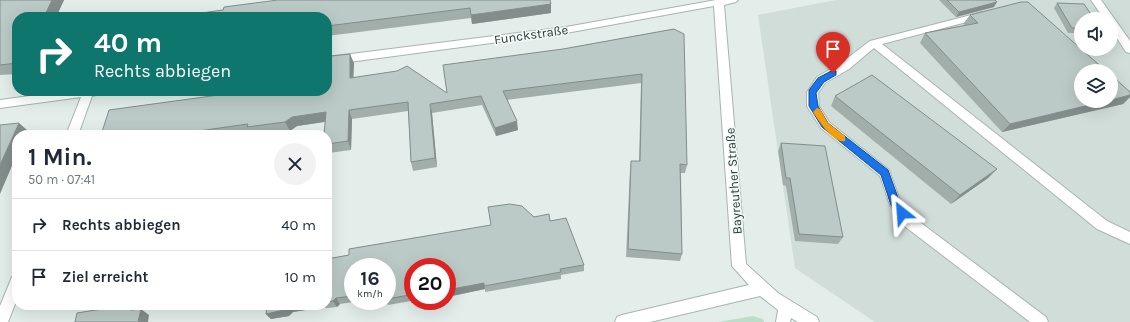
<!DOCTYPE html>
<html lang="de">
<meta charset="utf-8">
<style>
body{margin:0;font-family:Karla,sans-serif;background:#f2f2f3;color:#1f2937;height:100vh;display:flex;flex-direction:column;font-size:15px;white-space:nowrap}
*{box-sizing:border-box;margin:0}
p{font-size:13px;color:#747a83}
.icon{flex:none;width:22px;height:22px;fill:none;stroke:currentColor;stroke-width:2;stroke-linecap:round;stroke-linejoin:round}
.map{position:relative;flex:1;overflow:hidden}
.drawer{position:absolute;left:12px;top:130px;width:320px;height:180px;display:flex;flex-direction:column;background:#fff;border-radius:16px;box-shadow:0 4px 16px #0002}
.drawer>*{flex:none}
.top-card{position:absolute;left:12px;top:12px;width:320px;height:84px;border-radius:16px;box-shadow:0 4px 16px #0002;background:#0f766e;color:#fff;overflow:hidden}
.tools{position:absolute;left:1074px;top:12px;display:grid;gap:8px}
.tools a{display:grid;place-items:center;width:44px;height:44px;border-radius:50%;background:#fff;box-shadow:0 4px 16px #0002;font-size:20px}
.speed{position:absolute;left:344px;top:258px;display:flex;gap:8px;font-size:20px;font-weight:700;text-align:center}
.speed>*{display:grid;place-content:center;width:52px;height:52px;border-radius:50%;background:#fff;box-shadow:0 4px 16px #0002;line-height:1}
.speed small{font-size:10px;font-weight:400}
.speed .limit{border:6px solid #d22;background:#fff;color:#111}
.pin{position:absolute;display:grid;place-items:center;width:34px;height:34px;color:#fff;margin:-41px -17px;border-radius:50% 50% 50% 0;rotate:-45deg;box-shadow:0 0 4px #0007}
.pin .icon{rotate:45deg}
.me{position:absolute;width:44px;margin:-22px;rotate:332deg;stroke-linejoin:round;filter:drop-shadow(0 0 3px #0008)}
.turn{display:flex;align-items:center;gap:14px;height:84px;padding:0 16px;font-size:18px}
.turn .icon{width:52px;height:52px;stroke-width:2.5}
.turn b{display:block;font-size:28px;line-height:34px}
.round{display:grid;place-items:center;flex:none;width:42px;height:42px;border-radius:21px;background:#f2f2f3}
.headline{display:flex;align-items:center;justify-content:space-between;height:68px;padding:0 16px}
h1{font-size:24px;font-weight:700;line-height:30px}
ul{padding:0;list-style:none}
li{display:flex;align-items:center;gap:12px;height:52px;padding:0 16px;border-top:1px solid #e0e1e3}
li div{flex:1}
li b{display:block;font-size:15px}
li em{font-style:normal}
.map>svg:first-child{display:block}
.built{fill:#d1ddd9;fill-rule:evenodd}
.green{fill:#bcdec9}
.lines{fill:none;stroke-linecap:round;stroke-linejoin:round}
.minor-casing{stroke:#a6b5b1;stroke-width:2}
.minor{fill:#fff;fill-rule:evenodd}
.wall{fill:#a1aeaa}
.shaded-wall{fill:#838d8b}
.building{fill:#bbcac6;stroke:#838d8b}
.route{fill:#1a73e8;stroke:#114b97}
.slow{fill:#f59e0b}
.labels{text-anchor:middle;stroke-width:3;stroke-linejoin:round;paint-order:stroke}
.street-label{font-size:13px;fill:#233e3a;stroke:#f4f9f7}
</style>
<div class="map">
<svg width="1130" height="322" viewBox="0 0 1130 322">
<rect width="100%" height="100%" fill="#e3ede9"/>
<path class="built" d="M836 0H1130V322H875L795 268 758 15ZM1081 19H1111V49H1081ZM1081 71H1111V101H1081Z"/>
<path class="green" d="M753 316 763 319 764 322H718Z"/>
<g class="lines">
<defs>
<path id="minor" d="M716 0H738L736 2 724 5 746 264 778 293 817 317 819 322H798L791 318 790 322H776L778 310 760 296 650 322H615L617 317 622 315 749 285 732 266 714 6 566 33 327 65V57L566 27Z
M1091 0H1101L1130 41V53L1126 52 1111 29V19H1104Z
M983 12 988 15 986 17 882 44 1107 221 1130 232V244L1097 229 874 48 849 69 825 83 818 93 819 106 829 122 889 170 901 203 913 217 1046 317 1048 322H1030L903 225 890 205 880 176 821 128 807 106V92L817 77 841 63 870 41Z
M67 91H102L101 94 92 96 78 135H66L81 97 0 108V100Z
M17 275V299L8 322H0V306L12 277Z"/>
</defs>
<use href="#minor" class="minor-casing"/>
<use href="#minor" class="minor"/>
</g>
<path class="wall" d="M0 0H64L56 17H17V74L0 75Z
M939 0H995L994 7 956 17Z
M1057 3 1081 19V33H1068L1054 8Z
M551 4V13L472 24 471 18 327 36V17H173Z
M970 15 1130 95V97L1123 104 1002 132 920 43 925 33 965 25 963 24Z
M674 29 687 165 685 173H681L682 254 680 261 626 257 630 169 631 161H639L641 83 507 100 518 130 496 136 482 105 432 113 437 167 413 171 411 162 408 111 352 119 351 150 328 153 327 152V135L325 122 297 126 290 131 258 135H252L251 133 237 135H101L226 94 329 80 354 63 353 77 447 93 563 49Z
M835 96 988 178 951 204 831 106Z
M781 143 843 237 838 244 795 241 786 186 783 185 778 151Z
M534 217 550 221 584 265V271L561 275V279L485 292V289L447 297V267L413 301H423L412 303 411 301 388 305 386 301H387V267H353V301H360L340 304 337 307 327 308 324 307 293 312 289 316 271 319 266 314 267 305H327V259L349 255Z"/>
<path class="shaded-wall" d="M52 0H64L56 17H44Z
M997 2 994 7 956 17 959 12Z
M551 4V13L472 24 471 15Z
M350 54 354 63 353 87 350 78Z
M1130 95V97L1123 104 1002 132 1010 124 1106 101H1111V100Z
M430 104 432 113 437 167 435 158Z
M349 110 352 119 351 150 348 141Z
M326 112 330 121 297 126 290 131 285 122 292 117Z
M517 121 518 130 496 136 495 128Z
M19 123 27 130 25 135H17V154L0 194V165Z
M997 169 988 178 951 204 960 195Z
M484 283 485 289 447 297V290Z
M409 297H413V301H423L412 303Z
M336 298 340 304 337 307 333 301Z
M133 305H134L141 310H131Z
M298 305H323L324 307 293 312 289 316 271 319 266 314 288 307Z
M141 309 149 315 148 322H138Z"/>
<path class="building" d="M0 0H52L44 17H17V63L0 65Z
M278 0H550L551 4 471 15 470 8 327 26V17H173L223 10 224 7Z
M947 0H995L997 2 959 12Z
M1021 2H1028L1106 71H1081V101H1106L1010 124 925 33 978 23 970 15Z
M1057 3 1084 4 1094 19H1081V28H1072Z
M674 29 684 34 687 165 680 164 682 254 628 249 631 161H640L642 74 503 91 517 121 495 128 481 96 430 104 435 158 411 162 408 102 349 110 348 141 327 144V135H324L326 112 292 117 285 122 247 127 248 124 170 135H101L109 110 226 94 227 91H327V81L329 80 331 56 350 54V78L397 71 407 66 447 93 443 65 563 49Z
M872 75 997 169 960 195 835 96Z
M1111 75 1130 92V95L1111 100Z
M19 123 0 165V125Z
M781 143 825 146 843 237 799 234 790 178H786Z
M510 204 522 206 534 217 549 214 550 221 566 218 584 265 560 269 561 272 484 286V283L447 290V267H413V297H409V295L387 299V267H353V296L336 298 333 301 327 302V259L349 255V249L491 225 488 207Z
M127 305H133L131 310 141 309 138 322H75L77 313Z
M267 305H298L288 307 284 310 266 314Z"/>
<path class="route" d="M833 70 836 71V75L824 82 816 93 818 106 828 123 888 170 900 203 907 213 905 216H898L891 205 881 175 822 127 809 106V90L818 78Z"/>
<path class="slow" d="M817 108 820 109 828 123 845 136V141C834 144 818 120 813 112Z"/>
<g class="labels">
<g class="street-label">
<text transform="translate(531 34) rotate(-8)" y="5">Funckstraße</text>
<text transform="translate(733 181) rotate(-94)" y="5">Bayreuther Straße</text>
</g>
</g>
</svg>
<div class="tools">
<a><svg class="icon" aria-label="sound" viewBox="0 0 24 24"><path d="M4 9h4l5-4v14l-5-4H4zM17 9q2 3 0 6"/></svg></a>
<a><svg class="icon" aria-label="layers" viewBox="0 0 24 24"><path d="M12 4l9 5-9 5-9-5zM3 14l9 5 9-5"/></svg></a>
</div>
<div class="speed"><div>16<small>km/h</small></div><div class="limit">20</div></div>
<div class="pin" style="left:833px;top:73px;background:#d93025"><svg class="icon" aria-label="arrive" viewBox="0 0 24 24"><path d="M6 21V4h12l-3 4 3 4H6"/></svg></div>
<svg class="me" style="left:902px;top:213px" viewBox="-20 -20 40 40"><path d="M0-17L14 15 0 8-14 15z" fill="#1a73e8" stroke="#fff" stroke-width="4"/></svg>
<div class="top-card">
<div class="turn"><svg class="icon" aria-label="right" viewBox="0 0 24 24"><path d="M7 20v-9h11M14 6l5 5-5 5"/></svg><div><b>40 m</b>Rechts abbiegen</div></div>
</div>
<section class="drawer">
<div class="headline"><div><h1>1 Min.</h1><p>50 m · 07:41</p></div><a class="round"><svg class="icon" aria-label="close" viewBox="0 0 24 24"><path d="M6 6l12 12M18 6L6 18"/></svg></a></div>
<ul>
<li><svg class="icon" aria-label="right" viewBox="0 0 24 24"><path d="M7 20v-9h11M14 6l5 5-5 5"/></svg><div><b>Rechts abbiegen</b></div><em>40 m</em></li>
<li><svg class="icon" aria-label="arrive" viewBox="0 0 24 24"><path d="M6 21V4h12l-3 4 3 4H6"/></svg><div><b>Ziel erreicht</b></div><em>10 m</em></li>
</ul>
</section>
</div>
